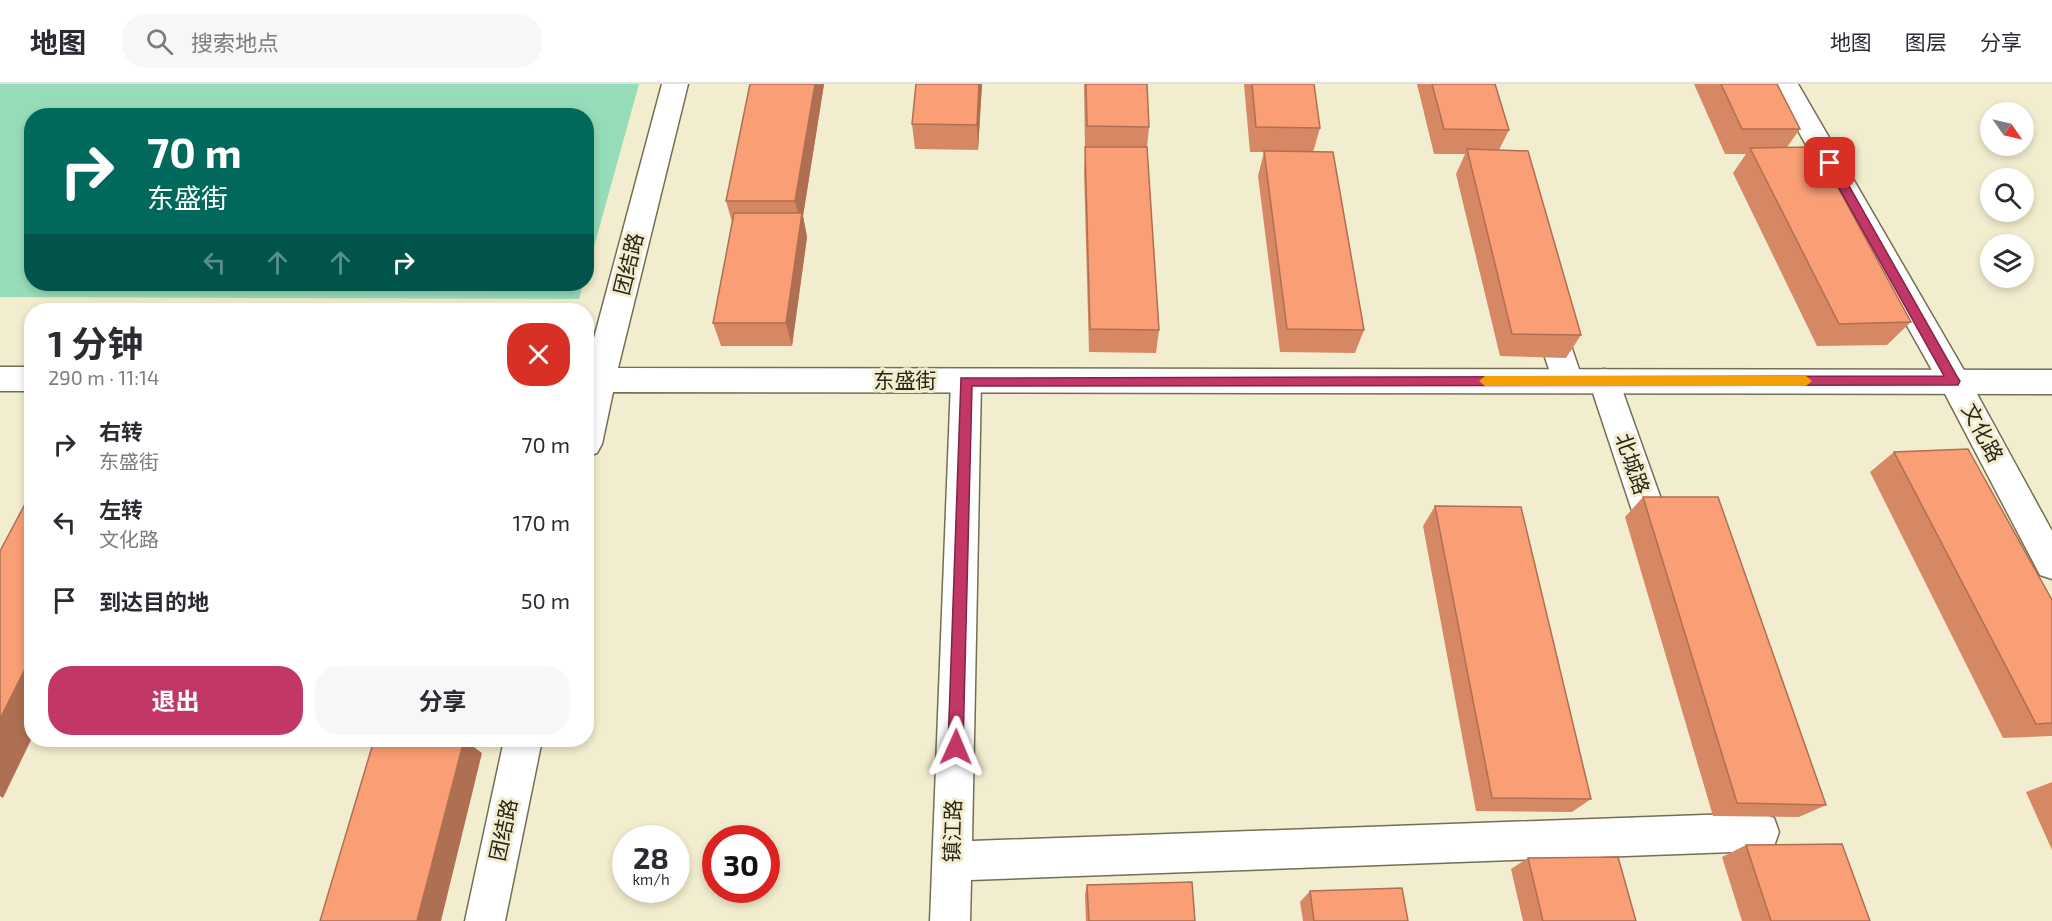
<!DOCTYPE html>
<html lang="zh">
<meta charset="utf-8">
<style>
body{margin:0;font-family:"Exo 2","Noto Sans SC",sans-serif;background:#f7f7f7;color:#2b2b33;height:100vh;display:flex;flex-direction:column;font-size:22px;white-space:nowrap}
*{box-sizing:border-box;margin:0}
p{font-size:20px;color:#7c7c81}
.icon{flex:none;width:33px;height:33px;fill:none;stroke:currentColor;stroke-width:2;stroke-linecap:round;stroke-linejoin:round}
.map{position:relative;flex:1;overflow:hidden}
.panel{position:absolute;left:24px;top:219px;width:570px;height:444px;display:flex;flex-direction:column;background:#fff;border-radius:24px;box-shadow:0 3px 9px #0003}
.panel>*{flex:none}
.hud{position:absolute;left:24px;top:24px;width:570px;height:183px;border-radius:24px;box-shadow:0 3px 9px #0003;background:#00695c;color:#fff;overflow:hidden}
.needle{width:39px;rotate:124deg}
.controls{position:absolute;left:1980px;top:18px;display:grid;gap:12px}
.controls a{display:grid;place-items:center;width:54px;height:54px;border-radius:50%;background:#fff;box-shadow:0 3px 9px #0003;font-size:30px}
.speed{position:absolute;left:612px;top:741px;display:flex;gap:12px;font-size:30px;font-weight:700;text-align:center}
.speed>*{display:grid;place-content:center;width:78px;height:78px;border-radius:50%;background:#fff;box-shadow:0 3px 9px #0003;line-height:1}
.speed small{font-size:15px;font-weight:400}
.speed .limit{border:9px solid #d22;background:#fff;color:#111}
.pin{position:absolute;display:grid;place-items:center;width:51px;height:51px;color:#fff;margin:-26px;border-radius:12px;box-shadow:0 3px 9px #0006}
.me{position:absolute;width:66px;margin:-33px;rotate:1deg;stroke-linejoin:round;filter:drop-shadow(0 0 4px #0008)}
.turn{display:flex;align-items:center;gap:21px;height:126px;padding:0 24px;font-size:27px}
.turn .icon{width:78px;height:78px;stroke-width:2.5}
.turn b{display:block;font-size:42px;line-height:51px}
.lanes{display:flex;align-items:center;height:57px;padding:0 24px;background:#0003;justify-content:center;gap:30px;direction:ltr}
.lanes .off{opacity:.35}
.round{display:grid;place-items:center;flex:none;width:63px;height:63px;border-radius:24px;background:#f7f7f7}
.headline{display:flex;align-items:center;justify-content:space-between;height:102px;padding:0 24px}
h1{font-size:36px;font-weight:700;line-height:45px}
.cta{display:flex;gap:12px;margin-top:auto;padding:12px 24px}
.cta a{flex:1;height:69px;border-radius:24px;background:#c33768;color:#fff;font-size:24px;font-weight:700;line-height:69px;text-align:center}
.cta a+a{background:#f7f7f7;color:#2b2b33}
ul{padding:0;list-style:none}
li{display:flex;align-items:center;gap:18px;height:78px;padding:0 24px}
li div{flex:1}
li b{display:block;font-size:22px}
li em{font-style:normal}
header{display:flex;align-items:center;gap:36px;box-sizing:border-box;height:84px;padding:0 30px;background:#fff;border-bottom:2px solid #e1e1e2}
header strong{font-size:28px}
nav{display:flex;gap:33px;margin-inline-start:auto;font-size:21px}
.search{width:420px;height:54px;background:#f7f7f7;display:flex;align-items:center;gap:15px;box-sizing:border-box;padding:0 21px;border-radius:24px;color:#7c7c81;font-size:22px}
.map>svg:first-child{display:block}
.green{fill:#97dcb9}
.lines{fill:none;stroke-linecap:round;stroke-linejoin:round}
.minor-casing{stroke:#736f54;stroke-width:3}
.tertiary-casing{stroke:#736f54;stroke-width:3}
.secondary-casing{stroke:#736f54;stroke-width:3}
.minor{fill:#fff;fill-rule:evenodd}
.tertiary{fill:#fff;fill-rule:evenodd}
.secondary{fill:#fff;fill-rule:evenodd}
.wall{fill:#d68865}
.shaded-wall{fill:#ae6f52}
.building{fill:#f99e75;stroke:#ae6f52;stroke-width:1.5}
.route{fill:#c33768;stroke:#7f2444;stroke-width:1.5}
.slow{fill:#f59e0b}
.labels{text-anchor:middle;stroke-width:6;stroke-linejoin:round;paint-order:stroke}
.street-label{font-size:21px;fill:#29271b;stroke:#f2edce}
</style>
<header>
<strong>地图</strong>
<div class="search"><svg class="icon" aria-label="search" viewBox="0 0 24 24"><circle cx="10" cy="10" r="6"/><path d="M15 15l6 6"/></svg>搜索地点</div>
<nav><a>地图</a><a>图层</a><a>分享</a></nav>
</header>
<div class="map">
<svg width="2052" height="837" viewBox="0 0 2052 837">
<rect width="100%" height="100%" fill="#f2edce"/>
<path class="green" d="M0 0H639L587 188 586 32H32V200H583L579 215 0 213Z"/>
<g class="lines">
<defs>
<path id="minor" d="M1546 221 1557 224 1561 232 1583 297 1579 306 1568 309 1557 306 1553 297 1531 232 1535 224Z
M966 285 977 288 981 297 972 757 1760 729 1774 734 1779 748 1774 762 1760 767 971 796 970 837H930L951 297 955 288Z
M1604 285 1615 288 1619 297 1675 454 1670 464 1658 469 1646 464 1641 454 1589 297 1593 288Z"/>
<path id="tertiary" d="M662 0H688L618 284 2052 286V310L613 308 602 360 597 369 586 373V284Z
M0 283H32V307H0Z
M504 656H542L505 837H465Z"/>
<path id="secondary" d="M1772 0H1798L1965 288 2052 447V495L2040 491 1943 306Z"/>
</defs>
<use href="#minor" class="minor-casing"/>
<use href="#tertiary" class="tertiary-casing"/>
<use href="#secondary" class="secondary-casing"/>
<use href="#minor" class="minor"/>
<use href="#tertiary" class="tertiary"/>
<use href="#secondary" class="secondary"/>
</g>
<path class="wall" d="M750 0H824L803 132 807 153 792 262H721L713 239 732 138 726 117Z
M916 0H982L978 66 915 65 912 40Z
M1084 0H1147L1149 43 1147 64 1159 246 1156 269 1089 268 1084 87 1085 67Z
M1244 0H1314L1320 44 1313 68 1364 246 1355 269 1280 268 1258 92 1264 68H1250Z
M1417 0H1495L1509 46 1499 66 1581 251 1566 274 1500 272 1456 90 1465 70H1434Z
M1694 0H1777L1800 45 1787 63 1911 238 1887 261 1817 262 1733 89 1746 70H1725Z
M1894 368 2052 516V652L2003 654 1870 388Z
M1643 413 1826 721 1799 733 1713 732 1625 433Z
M1435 422 1591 715 1572 728 1476 727 1423 442Z
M2052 698V766L2026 708Z
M1746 761 1870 837H1742L1722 773Z
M1528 774 1636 837H1523L1511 785Z
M1087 801 1195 837H1086L1085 811Z
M1310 807 1408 837H1303L1300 818Z"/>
<path class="shaded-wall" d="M815 0H824L803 132 807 153 792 262 786 239 800 139 795 117Z
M979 0H982L978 66 977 41Z
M32 571V654L3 714 0 712V635Z
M464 656 482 669 441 837H417Z"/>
<path class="building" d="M750 0H815L795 117H726Z
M916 0H979L977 41 912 40Z
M1086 0H1147L1149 43 1087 42Z
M1252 0H1314L1320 44 1256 43Z
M1432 0H1495L1509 46 1444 45Z
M1721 0H1777L1800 45H1742Z
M1085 63H1147L1159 246 1090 245Z
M1816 63 1911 238 1839 240 1750 64Z
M1467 65 1528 67 1581 251 1512 250Z
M1264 67 1333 68 1364 246 1287 245Z
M734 129H802L786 239H713Z
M1968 365 2052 516V639L2036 640 1894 368Z
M32 407V571L0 635V467Z
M1643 413H1718L1826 721 1737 719Z
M1435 422 1521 423 1591 715 1492 714Z
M374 656H464L417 837H320Z
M1842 760 1870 837H1771L1746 761Z
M1618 773 1636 837H1543L1528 774Z
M1192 798 1195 837H1089L1087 801Z
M1402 804 1408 837H1314L1310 807Z"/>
<path class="route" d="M1830 75 1836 79 1958 294 1960 297 1958 301 972 302 963 663 961 668 956 670 950 668 948 663 961 294 1944 292 1825 79Z"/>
<path class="slow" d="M1485 292H1806L1812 297 1806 302H1485L1479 297Z"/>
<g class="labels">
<g class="street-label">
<text transform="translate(629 180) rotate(-76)" y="7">团结路</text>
<text x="905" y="304">东盛街</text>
<text transform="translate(1982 349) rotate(62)" y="7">文化路</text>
<text transform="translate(1632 380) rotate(71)" y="7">北城路</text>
<text transform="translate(504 746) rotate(-78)" y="7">团结路</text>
<text transform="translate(953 747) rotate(-88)" y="7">镇江路</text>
</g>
</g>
</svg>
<div class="controls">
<a><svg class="needle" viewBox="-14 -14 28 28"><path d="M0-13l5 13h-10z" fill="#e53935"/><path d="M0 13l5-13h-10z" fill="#7c7c81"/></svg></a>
<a><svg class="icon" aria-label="search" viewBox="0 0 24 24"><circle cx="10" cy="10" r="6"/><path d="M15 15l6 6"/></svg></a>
<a><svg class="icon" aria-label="layers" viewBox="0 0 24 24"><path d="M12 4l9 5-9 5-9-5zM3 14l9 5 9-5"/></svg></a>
</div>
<div class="speed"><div>28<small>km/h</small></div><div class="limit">30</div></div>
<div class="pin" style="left:1830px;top:79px;background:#d93025"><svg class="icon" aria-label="arrive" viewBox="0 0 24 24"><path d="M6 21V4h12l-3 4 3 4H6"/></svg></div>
<svg class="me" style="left:956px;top:663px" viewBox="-20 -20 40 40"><path d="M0-17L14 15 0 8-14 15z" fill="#c33768" stroke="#fff" stroke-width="4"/></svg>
<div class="hud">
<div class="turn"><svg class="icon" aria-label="right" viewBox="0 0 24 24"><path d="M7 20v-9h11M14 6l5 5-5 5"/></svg><div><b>70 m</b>东盛街</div></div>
<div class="lanes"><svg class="icon off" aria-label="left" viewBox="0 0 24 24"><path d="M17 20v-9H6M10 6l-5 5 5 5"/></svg><svg class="icon off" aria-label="ahead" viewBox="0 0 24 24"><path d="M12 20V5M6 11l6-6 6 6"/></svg><svg class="icon off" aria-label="ahead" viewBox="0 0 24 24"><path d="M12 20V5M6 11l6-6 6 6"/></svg><svg class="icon" aria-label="right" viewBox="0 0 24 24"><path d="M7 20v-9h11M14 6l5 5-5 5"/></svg></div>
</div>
<section class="panel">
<div class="headline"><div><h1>1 分钟</h1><p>290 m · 11:14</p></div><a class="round" style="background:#d93025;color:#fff"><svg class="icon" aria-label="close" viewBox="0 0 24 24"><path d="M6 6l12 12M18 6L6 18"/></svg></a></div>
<ul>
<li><svg class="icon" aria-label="right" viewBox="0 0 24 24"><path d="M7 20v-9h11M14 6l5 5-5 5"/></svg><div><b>右转</b><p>东盛街</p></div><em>70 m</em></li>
<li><svg class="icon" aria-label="left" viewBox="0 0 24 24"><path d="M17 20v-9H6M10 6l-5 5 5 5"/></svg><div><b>左转</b><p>文化路</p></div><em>170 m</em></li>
<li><svg class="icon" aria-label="arrive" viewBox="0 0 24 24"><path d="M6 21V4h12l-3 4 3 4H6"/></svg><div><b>到达目的地</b></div><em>50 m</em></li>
</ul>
<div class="cta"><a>退出</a><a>分享</a></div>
</section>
</div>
